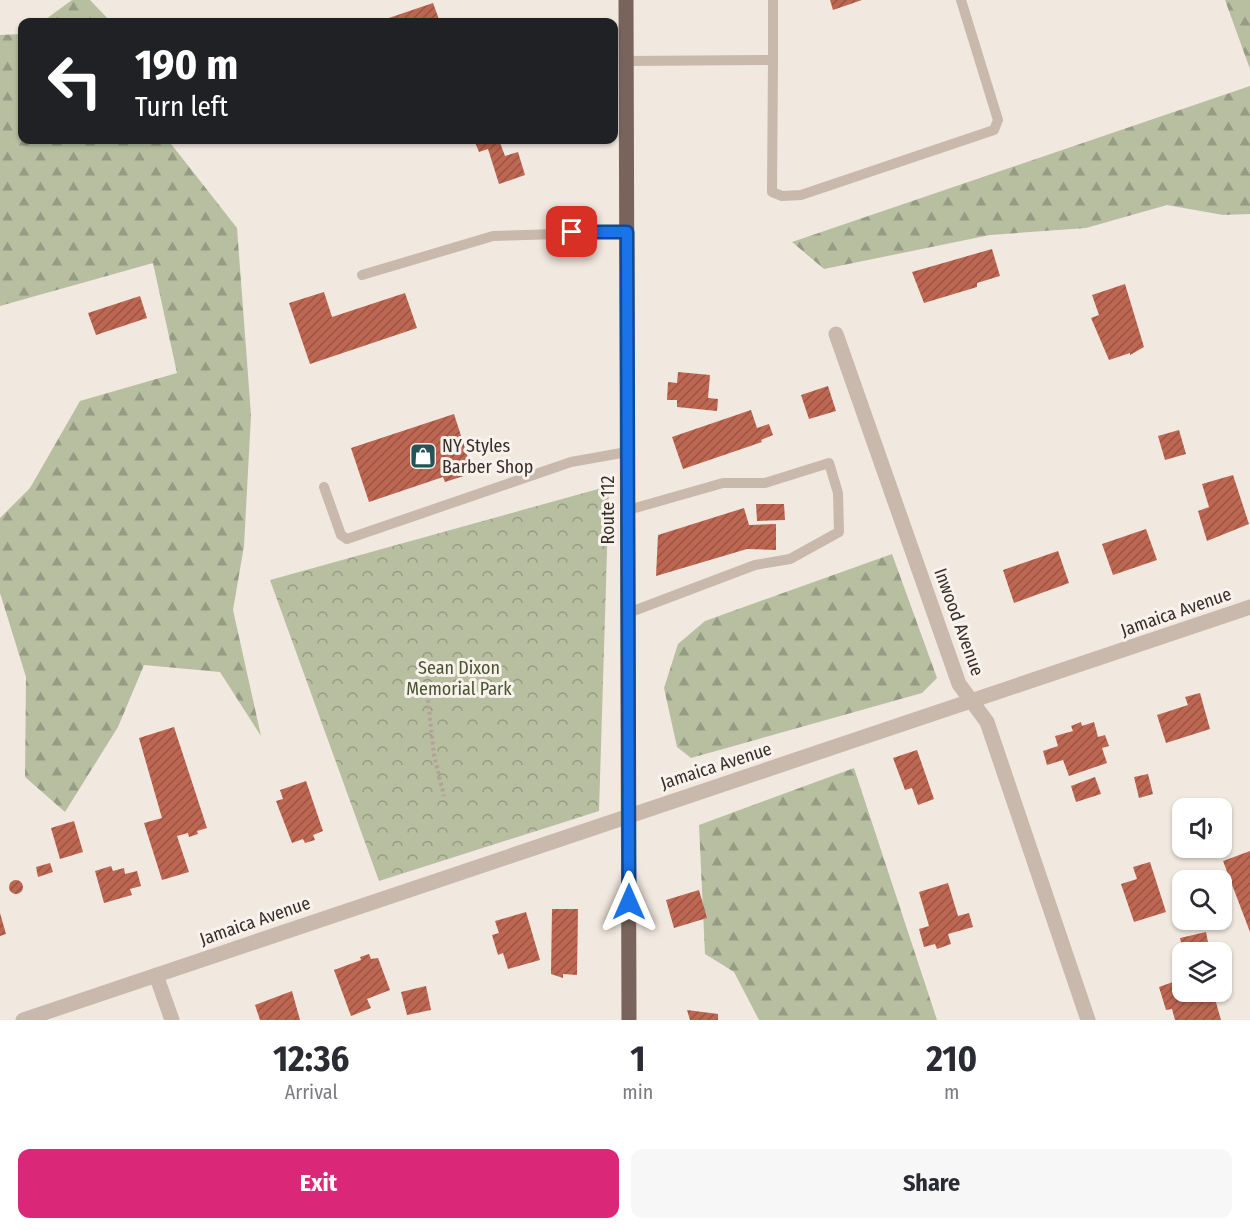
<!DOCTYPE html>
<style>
body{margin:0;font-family:"Fira Sans Condensed",sans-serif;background:#f7f7f7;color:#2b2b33;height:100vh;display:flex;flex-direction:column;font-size:22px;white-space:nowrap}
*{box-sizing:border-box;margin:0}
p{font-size:20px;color:#7c7c81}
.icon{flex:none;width:33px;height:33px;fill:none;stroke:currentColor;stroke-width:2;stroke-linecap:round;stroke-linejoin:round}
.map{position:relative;height:1020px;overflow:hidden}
.side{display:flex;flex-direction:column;background:#fff;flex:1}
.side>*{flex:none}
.guide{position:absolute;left:18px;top:18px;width:600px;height:126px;border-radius:12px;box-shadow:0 2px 4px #0004;background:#202124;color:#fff;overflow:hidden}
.controls{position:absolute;left:1172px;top:798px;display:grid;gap:12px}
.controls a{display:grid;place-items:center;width:60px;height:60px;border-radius:12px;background:#fff;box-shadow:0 2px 4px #0004;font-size:30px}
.pin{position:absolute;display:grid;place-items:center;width:51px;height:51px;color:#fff;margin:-26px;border-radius:12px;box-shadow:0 3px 9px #0006}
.me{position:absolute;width:66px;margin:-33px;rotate:0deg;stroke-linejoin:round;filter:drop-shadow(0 0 4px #0008)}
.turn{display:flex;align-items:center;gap:21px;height:126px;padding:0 18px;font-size:27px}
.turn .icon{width:78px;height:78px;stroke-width:2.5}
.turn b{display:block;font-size:42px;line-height:51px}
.eta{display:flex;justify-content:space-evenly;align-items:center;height:102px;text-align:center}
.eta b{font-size:36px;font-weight:700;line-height:42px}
.cta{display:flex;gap:12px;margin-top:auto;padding:12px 18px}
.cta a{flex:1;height:69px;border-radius:12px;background:#db2777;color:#fff;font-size:24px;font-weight:700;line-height:69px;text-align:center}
.cta a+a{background:#f7f7f7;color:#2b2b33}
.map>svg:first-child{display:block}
.forest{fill:url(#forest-firs)}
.park{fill:url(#park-crowns)}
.building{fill:url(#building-hatch)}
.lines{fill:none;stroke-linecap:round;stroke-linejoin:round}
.path{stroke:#b4a296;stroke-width:4;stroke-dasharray:3 3;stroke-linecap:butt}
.service{stroke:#c9b8ac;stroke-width:10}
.minor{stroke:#c9b8ac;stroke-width:15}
.primary{stroke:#78645d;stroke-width:15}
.route-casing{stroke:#114b97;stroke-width:15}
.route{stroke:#1a73e8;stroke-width:10}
.labels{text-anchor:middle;stroke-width:6;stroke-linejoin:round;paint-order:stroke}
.poi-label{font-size:18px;fill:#372e2a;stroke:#f9f2ec;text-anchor:start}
.street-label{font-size:18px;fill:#372e2a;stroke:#f9f2ec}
.park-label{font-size:18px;fill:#495430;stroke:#f9f2ec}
</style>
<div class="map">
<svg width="1250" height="1020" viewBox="0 0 1250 1020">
<defs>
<pattern id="forest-firs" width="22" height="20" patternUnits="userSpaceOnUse" patternTransform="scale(1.5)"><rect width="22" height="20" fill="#b7bfa0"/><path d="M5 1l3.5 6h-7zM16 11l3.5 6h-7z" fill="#969c83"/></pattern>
<pattern id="park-crowns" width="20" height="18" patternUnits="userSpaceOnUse" patternTransform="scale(1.5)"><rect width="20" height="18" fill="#b7bfa0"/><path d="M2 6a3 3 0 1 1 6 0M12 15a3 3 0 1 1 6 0" fill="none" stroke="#969c83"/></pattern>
<pattern id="building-hatch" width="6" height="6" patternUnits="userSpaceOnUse" patternTransform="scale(1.5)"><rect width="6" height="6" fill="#bd6652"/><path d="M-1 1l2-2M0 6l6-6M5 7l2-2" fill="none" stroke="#9a5444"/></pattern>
</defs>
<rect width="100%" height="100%" fill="#f1e8df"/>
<path class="forest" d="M72 0H90L111 22H42Z
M1225 0H1250V69Z
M22 34V140H168L237 228 251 415 244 546 233 610 261 736 220 672 144 665 118 727 65 812 25 777 26 677 0 593V518L30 488 80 401 177 373 153 263 0 306V35Z
M1250 86V214L1223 215 1167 205 1086 228 990 235 824 269 792 242Z
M892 554 937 678 922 693 691 758 677 747 664 688 678 644 705 621Z
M854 768 937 1020H759L734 972 705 954 699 825Z"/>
<path class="park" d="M609 486 599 811 379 881 270 580Z"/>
<path class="building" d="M830 0H862L833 10Z
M433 3 440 22H377Z
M474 140H499L505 156 518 152 525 175 499 184 488 149 479 152Z
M992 249 1000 276 977 283V287L924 303 912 272Z
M1125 284 1144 347 1130 355V353L1109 360 1091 318 1099 315 1092 295Z
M324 292 332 317 405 293 417 328 310 364 289 303Z
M140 296 147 318 96 335 88 313Z
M678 372 710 375 708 398 718 399 717 411 677 407V400H667L668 382 677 383Z
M828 386 836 411 809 419 801 395Z
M751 410 757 428 769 424 773 435 761 440 762 442 683 469 672 437Z
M454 414 473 473 445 482 443 477 369 502 351 448Z
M1179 430 1186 454 1165 460 1158 436Z
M1233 475 1249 524 1207 541 1198 511 1209 507 1202 484Z
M756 504H784L785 520 757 521Z
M744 508 749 525 776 524V550L747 549 656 576 658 535Z
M1146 529 1157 560 1113 575 1102 544Z
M1058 551 1069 583 1014 603 1003 570Z
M1200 693 1210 729 1166 743 1157 715 1188 705 1185 697Z
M1081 722 1082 726 1094 722 1098 737 1105 735 1109 746 1102 748 1107 763 1069 776 1063 760 1047 765 1043 751 1058 746 1055 736 1073 731 1071 726Z
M174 727 207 828 197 831 198 834 189 837 188 833 177 836 189 872 162 880 144 823 162 818 139 738Z
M917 750 934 799 918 805 912 788 905 790 893 758Z
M1148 774 1153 794 1139 798 1134 777Z
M1095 777 1101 794 1076 802 1071 786Z
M306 781 323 831 313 835 315 840 305 843 303 839 292 843 276 801 283 799 280 790Z
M74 821 83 852 60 859 51 828Z
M1250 851V932L1223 861Z
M1150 862 1166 912 1134 922 1121 884 1137 879 1133 867Z
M50 863 53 872 38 877 36 867Z
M111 866 113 871 124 868 125 874 137 871 141 886 130 889 132 895 104 903 95 871Z
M9 887a7 7 0 1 1 14 0a7 7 0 1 1-14 0Z
M948 883 958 916 969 913 973 927 948 934 951 944 937 949 935 944 924 947 919 929 929 926 919 892Z
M699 890 707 918 674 928 666 900Z
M552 909H578L577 975 563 974V978L551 974Z
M526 912 540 960 508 969 503 953 498 955 492 935 499 933 495 921Z
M0 913 6 934 0 936Z
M1206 932 1210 952H1183L1180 938Z
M369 954 371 959 378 958 390 990 367 999 371 1008 351 1016 334 970 361 960 360 957Z
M1173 982 1182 983V992H1196L1198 998 1213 992 1221 1020H1175L1172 1009 1166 1010 1159 987Z
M426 986 431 1010 407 1015 401 992Z
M292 991 300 1020H260L255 1005Z
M687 1010 718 1014V1020H690Z"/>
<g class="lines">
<path class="path" d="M426 682 434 755 444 796"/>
<path class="service" d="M773 60 772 192 782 196 801 195 994 130 998 120 961 0
M626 61 773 60V0
M362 275 493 236 627 232
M324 487 341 535 347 539 571 462 627 452
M628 510 723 483H765L829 463 838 493 839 532 790 559 755 565 628 613"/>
<path class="minor" d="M836 334 959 684 987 722 1088 1020
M156 975 172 1020
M23 1020 1250 607"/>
<path class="primary" d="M626 0 629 1020"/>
</g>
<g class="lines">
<defs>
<path id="route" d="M572 232H627L629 902"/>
</defs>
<use href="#route" class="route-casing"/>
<use href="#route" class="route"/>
</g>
<defs>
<symbol id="shop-square" viewBox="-11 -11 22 22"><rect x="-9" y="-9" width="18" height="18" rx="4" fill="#235556" stroke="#f9f2ec"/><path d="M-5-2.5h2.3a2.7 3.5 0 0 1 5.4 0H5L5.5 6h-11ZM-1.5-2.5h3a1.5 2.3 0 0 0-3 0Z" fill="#fff"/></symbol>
</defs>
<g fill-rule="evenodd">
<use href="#shop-square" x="408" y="441" width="30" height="30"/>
</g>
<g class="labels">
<g class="poi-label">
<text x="442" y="452">NY Styles<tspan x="442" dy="21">Barber Shop</tspan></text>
</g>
<g class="street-label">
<text transform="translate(608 510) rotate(-90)" y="6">Route 112</text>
<text transform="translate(1176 612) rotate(-19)" y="6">Jamaica Avenue</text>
<text transform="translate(959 622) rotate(70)" y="6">Inwood Avenue</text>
<text transform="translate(716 766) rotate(-18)" y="6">Jamaica Avenue</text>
<text transform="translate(255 921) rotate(-19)" y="6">Jamaica Avenue</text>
</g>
<g class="park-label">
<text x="459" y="674">Sean Dixon<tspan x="459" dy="21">Memorial Park</tspan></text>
</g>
</g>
</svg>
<div class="controls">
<a><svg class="icon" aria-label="sound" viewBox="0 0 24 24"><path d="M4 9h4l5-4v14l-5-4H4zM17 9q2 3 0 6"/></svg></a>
<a><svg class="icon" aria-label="search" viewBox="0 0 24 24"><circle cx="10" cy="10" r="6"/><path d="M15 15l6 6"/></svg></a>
<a><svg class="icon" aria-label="layers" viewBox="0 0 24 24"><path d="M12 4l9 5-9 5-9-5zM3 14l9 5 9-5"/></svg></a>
</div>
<div class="pin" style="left:572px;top:232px;background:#d93025"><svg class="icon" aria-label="arrive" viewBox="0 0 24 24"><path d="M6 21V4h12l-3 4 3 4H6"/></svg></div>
<svg class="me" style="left:629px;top:902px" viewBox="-20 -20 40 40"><path d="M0-17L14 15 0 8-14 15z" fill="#1a73e8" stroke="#fff" stroke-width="4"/></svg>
<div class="guide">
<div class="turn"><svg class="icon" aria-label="left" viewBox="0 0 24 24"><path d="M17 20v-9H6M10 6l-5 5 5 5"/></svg><div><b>190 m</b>Turn left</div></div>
</div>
</div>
<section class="side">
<div class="eta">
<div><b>12:36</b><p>Arrival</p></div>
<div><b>1</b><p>min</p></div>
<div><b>210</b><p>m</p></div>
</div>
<div class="cta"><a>Exit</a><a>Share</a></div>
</section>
